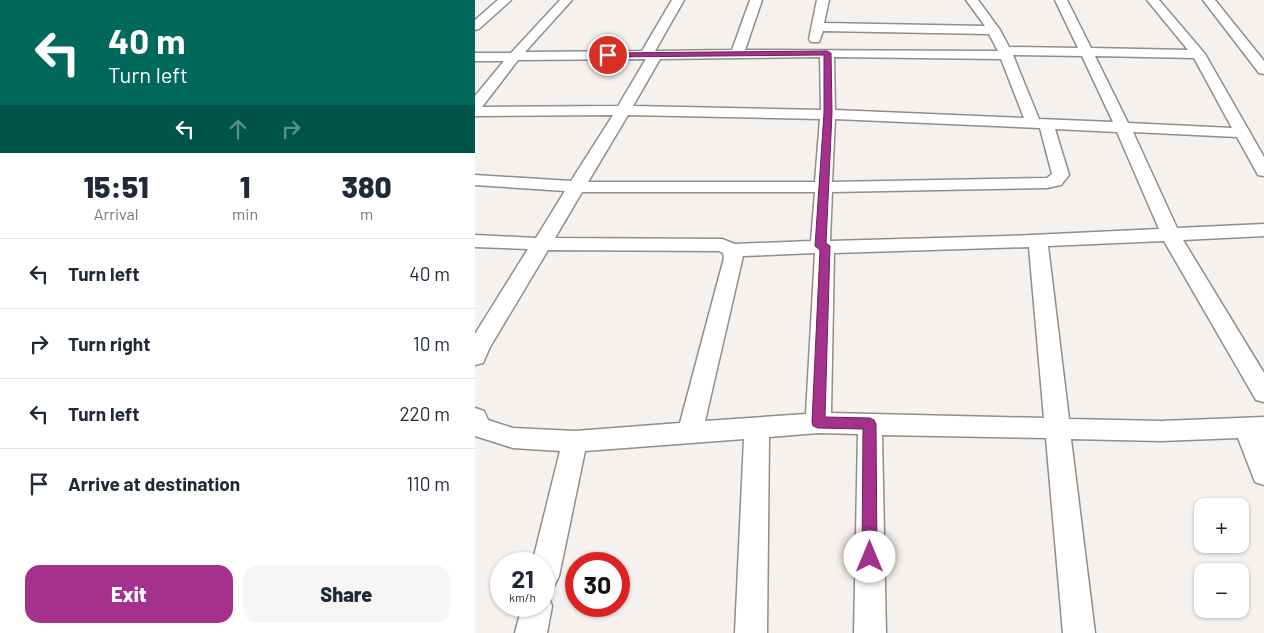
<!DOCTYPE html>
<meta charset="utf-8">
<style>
body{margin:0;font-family:Barlow,sans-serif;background:#f6f6f7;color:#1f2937;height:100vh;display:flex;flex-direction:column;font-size:19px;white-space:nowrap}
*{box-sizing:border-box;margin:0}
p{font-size:16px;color:#747a83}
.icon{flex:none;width:28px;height:28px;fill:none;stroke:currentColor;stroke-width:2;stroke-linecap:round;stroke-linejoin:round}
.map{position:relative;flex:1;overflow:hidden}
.details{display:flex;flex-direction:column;background:#fff;width:475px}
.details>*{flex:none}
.banner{background:#00695c;color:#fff;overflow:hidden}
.controls{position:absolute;left:719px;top:498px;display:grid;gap:10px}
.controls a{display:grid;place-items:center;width:55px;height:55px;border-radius:10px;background:#fff;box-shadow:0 1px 4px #0004;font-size:25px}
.speed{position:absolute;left:15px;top:552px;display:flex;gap:10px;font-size:25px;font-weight:700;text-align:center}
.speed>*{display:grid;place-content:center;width:65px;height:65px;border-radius:50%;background:#fff;box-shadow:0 1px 4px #0004;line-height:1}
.speed small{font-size:12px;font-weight:400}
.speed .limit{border:8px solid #d22;background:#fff;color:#111}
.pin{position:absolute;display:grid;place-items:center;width:42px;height:42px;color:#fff;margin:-21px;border:2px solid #fff;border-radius:50%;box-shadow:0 1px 5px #0007}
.me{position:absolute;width:55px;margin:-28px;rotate:0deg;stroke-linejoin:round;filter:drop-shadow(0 0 4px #0008)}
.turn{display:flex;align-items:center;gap:18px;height:105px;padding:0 25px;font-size:22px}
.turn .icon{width:65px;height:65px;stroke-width:2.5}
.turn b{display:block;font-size:35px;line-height:42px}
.lanes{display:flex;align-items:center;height:48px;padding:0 25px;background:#0003;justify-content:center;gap:25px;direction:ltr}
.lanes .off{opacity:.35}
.eta{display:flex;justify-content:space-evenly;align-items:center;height:85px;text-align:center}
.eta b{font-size:30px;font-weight:800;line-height:35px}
.primary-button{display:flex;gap:10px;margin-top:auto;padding:10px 25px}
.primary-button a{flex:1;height:58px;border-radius:15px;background:#a4328d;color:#fff;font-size:20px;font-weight:800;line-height:58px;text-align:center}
.primary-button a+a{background:#f6f6f7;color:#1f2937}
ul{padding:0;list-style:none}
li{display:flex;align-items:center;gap:15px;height:70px;padding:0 25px;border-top:1px solid #e0e1e3}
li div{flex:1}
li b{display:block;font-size:19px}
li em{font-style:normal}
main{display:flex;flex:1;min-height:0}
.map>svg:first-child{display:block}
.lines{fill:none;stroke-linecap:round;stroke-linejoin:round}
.street-casing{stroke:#918d8b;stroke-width:3}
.street{fill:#fff;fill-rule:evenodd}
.route{fill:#a4328d;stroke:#6b205c}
</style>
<main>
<section class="details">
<div class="banner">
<div class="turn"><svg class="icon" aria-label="left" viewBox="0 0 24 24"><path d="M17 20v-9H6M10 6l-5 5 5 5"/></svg><div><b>40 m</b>Turn left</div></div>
<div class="lanes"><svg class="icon" aria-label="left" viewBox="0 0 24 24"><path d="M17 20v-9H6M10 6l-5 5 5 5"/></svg><svg class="icon off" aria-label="ahead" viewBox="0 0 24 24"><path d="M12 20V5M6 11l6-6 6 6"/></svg><svg class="icon off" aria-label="right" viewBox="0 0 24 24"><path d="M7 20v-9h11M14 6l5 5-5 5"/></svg></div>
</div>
<div class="eta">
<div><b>15:51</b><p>Arrival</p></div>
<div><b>1</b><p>min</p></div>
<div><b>380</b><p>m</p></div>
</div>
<ul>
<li><svg class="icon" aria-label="left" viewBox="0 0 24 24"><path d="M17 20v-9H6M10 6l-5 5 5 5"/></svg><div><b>Turn left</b></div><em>40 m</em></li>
<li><svg class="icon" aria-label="right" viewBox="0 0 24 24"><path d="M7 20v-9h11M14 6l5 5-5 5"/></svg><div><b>Turn right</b></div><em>10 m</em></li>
<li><svg class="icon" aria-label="left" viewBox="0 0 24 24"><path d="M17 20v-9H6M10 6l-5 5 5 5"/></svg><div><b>Turn left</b></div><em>220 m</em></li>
<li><svg class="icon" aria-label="arrive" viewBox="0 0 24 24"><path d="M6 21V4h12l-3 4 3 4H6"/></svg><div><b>Arrive at destination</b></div><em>110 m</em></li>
</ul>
<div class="primary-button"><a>Exit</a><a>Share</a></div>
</section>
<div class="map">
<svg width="789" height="633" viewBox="0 0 789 633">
<rect width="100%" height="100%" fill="#f5f1ee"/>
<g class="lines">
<defs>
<path id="street" d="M23 0H36L4 29 0 30V20Z
M85 0H97L50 52 167 51 197 0H209L180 51 257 50 275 0H287L270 50 523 51 514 34 348 31 344 42H336L334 39 342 0H354L349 23 510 26 491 0H503L525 30 534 47 603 48 580 0H592L616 48 713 50 672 0H684L730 54 789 157V176L783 175 762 137 658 132 702 228 789 224V236L708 240 789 373V402L781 400 689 241 573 246 594 419 686 421 789 417V485L780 482 763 438 686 441 596 439 620 633H588L571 438 407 435 411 633H379L383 434 343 433 294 437 292 633H260L269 439 110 451 84 576 79 586 69 590V564H57L85 451 38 448 0 436V408L9 411 13 420 38 428 100 431 205 423 249 258 248 253 244 251 73 250 15 347 8 363 0 365V334L53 249 0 247V235L61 238 90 191 0 185V175L96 181 138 115 0 116V96L29 61H0V53H36ZM538 55 607 56 638 122 564 119ZM620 56 719 58 757 128 653 123ZM345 57 346 110 158 106 185 59ZM359 57 526 59 549 118 360 110ZM171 59 143 106 7 107 43 60ZM153 115 345 119 340 182H113ZM360 119 565 128 577 174 572 178 357 182ZM580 129 642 132 684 229 533 236 355 241 357 192 572 188 586 185 594 175ZM107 192H340L336 241 260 244 247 239 80 238ZM554 247 569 418 356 413 359 253ZM340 253 331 414 230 421 268 256Z
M728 0H740L789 61V74L784 73Z
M69 594 73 595 77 606 72 633H40L47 606H69Z"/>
</defs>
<use href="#street" class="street-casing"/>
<use href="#street" class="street"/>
</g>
<path class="route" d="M352 51 356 53 357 113 351 243 355 246 350 417 395 418 399 420 401 424 402 557 400 562 395 564 389 562 387 557 388 429 343 428 338 426 337 422 345 250 340 246 349 113V55L133 57 129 55 133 53Z"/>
</svg>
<div class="controls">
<a>+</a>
<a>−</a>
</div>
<div class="speed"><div>21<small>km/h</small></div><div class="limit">30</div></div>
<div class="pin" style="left:133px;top:55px;background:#d93025"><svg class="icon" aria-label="arrive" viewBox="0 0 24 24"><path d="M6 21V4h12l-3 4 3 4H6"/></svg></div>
<svg class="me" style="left:395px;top:557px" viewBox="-20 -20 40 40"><circle r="19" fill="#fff"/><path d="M0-13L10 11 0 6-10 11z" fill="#a4328d"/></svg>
</div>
</main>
